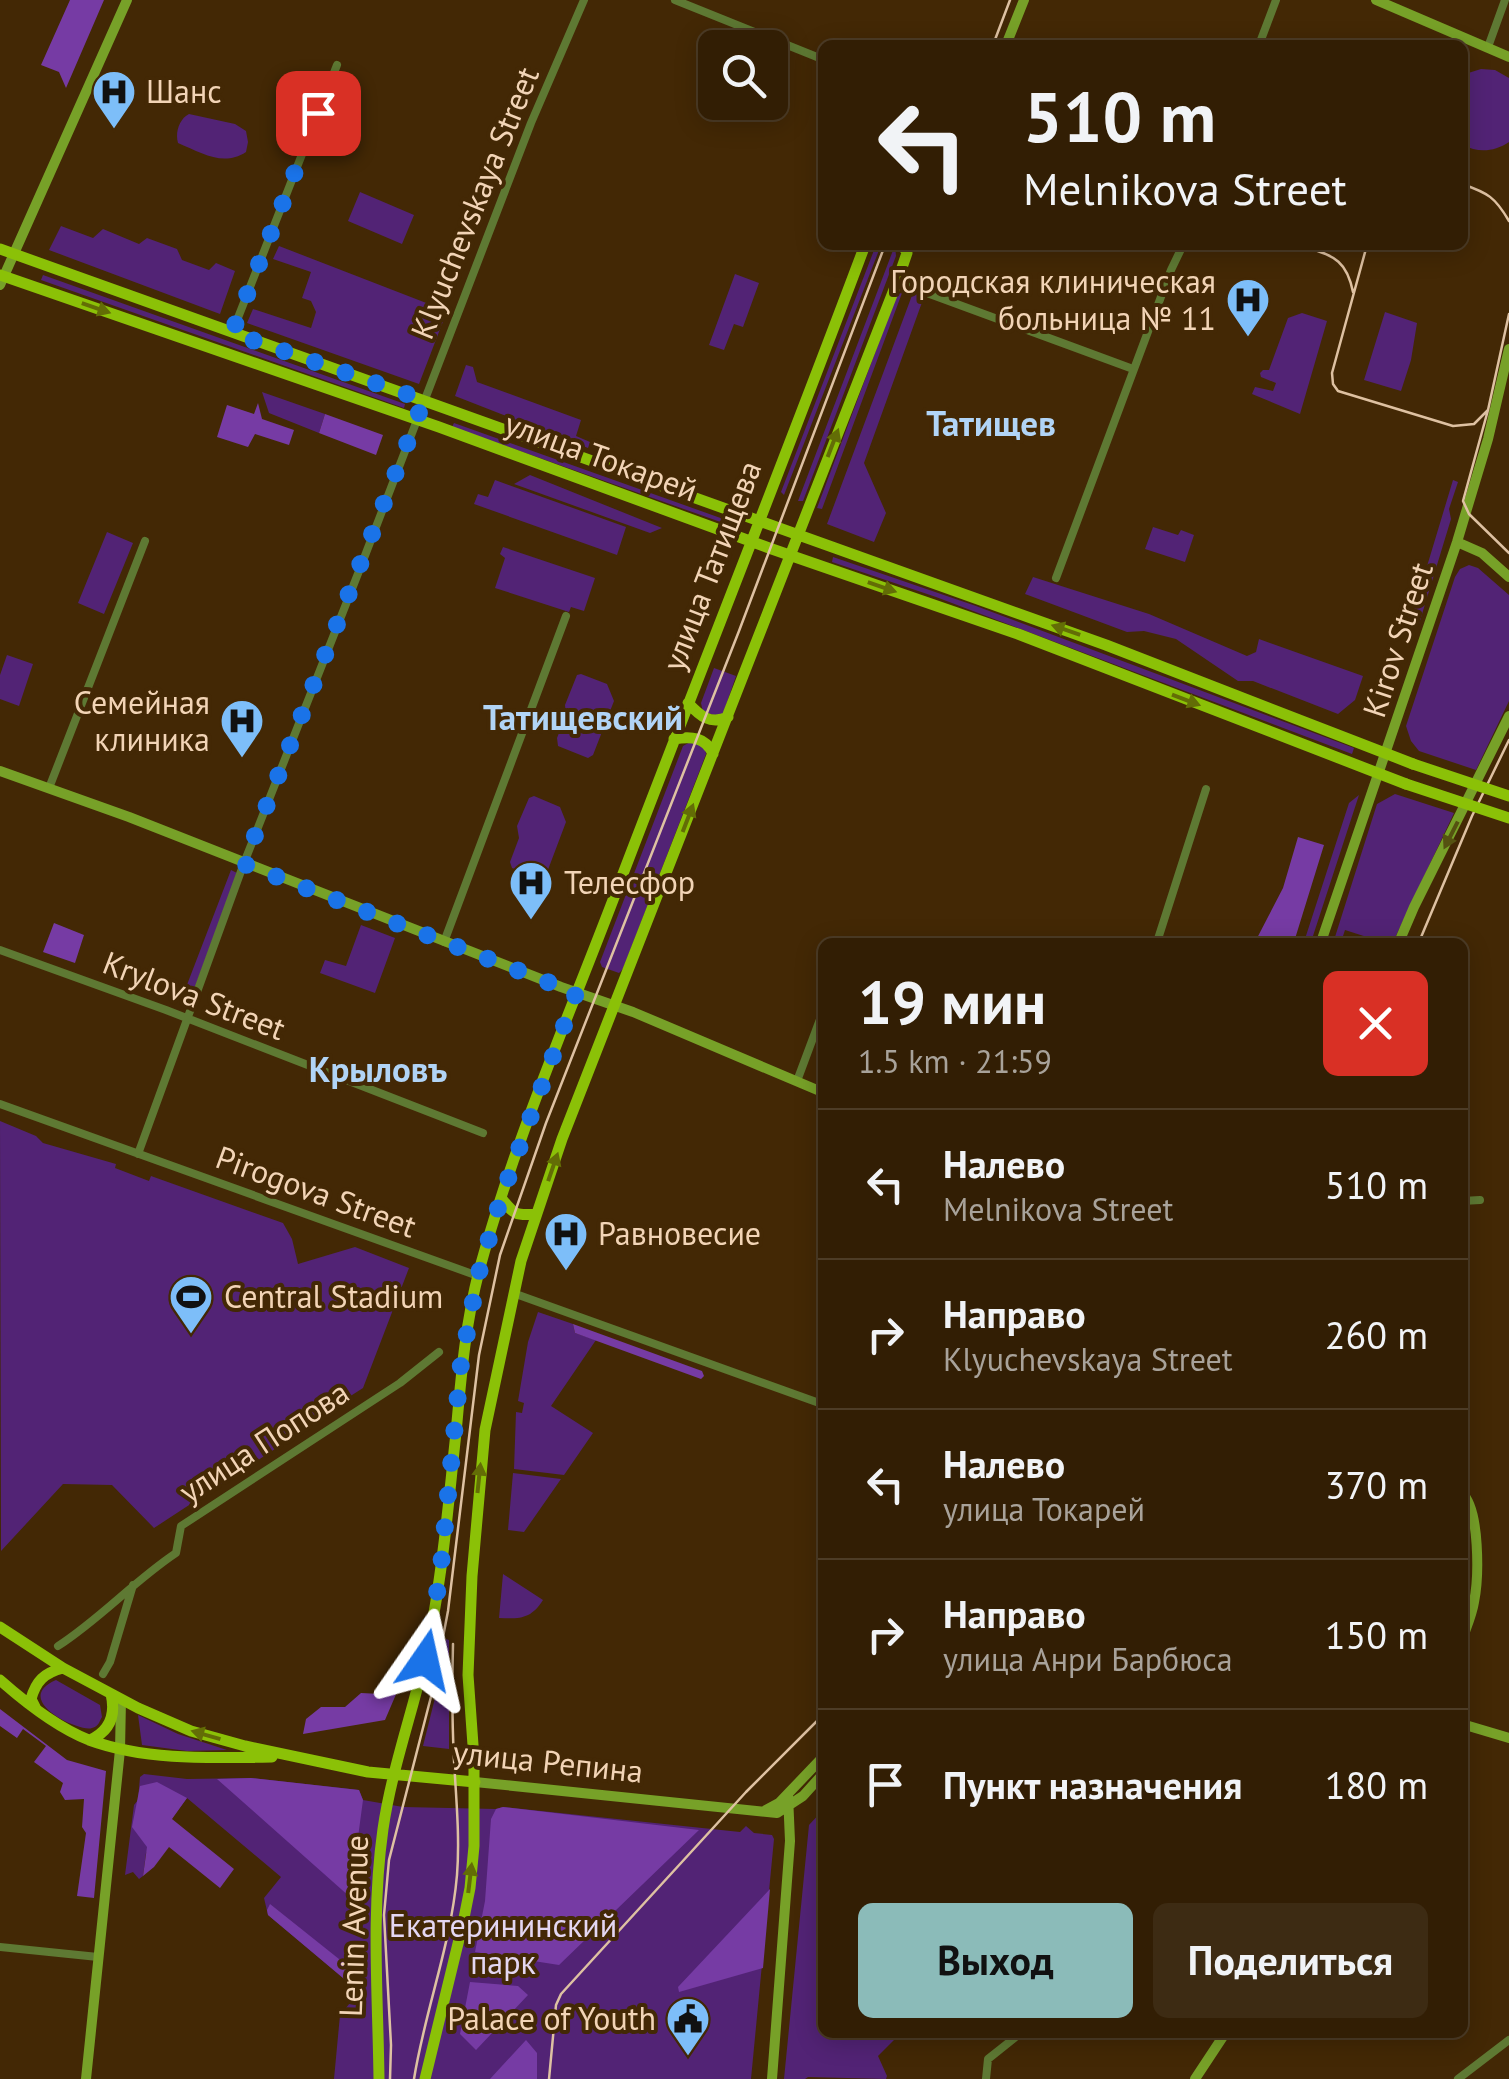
<!DOCTYPE html>
<html lang="ru">
<meta charset="utf-8">
<style>
body{margin:0;font-family:"PT Sans",sans-serif;background:#3d2b13;color:#f1f3f6;height:100vh;display:flex;flex-direction:column;font-size:38px;white-space:nowrap}
*{box-sizing:border-box;margin:0}
p{font-size:32px;color:#a8a29a}
.icon{flex:none;width:55px;height:55px;fill:none;stroke:currentColor;stroke-width:2;stroke-linecap:round;stroke-linejoin:round}
.map{position:relative;flex:1;overflow:hidden}
.sheet{position:absolute;left:818px;top:938px;width:650px;height:1100px;display:flex;flex-direction:column;background:#321e04;border-radius:15px;box-shadow:0 5px 25px #0003,0 0 0 2px #4d3c26}
.sheet>*{flex:none}
.guide{position:absolute;left:818px;top:40px;width:650px;height:210px;border-radius:15px;box-shadow:0 5px 25px #0003,0 0 0 2px #4d3c26;background:#321e04;color:#f1f3f6;overflow:hidden}
.buttons{position:absolute;left:698px;top:30px;display:grid;gap:20px}
.buttons a{display:grid;place-items:center;width:90px;height:90px;border-radius:15px;background:#321e04;box-shadow:0 5px 25px #0003,0 0 0 2px #4d3c26;font-size:50px}
.pin{position:absolute;display:grid;place-items:center;width:85px;height:85px;color:#fff;margin:-42px;border-radius:20px;box-shadow:0 5px 15px #0006}
.me{position:absolute;width:110px;margin:-55px;rotate:11deg;stroke-linejoin:round;filter:drop-shadow(0 0 8px #0008)}
.turn{display:flex;align-items:center;gap:35px;height:210px;padding:0 40px;font-size:45px}
.turn .icon{width:130px;height:130px;stroke-width:2.5}
.turn b{display:block;font-size:70px;line-height:85px}
.round{display:grid;place-items:center;flex:none;width:105px;height:105px;border-radius:15px;background:#3d2b13}
.headline{display:flex;align-items:center;justify-content:space-between;height:170px;padding:0 40px}
h1{font-size:60px;font-weight:600;line-height:75px}
.action{display:flex;gap:20px;margin-top:auto;padding:20px 40px}
.action a{flex:1;height:115px;border-radius:15px;background:#8bbbb9;color:#111;font-size:40px;font-weight:600;line-height:115px;text-align:center}
.action a+a{background:#3d2b13;color:#f1f3f6}
ul{padding:0;list-style:none}
li{display:flex;align-items:center;gap:30px;height:150px;padding:0 40px;border-top:2px solid #4d3c26}
li div{flex:1}
li b{display:block;font-size:38px}
li em{font-style:normal}
.map>svg:first-child{display:block}
.green{fill:#522375}
.forest{fill:#763ba4}
.lines{fill:none;stroke-linecap:round;stroke-linejoin:round}
.street{stroke:#5e7933;stroke-width:8}
.secondary{stroke:#77a128;stroke-width:10}
.primary{stroke:#8bc107;stroke-width:11}
.tram{stroke:#dec1a2;stroke-width:2.5}
.primary-bridge{stroke:#8bc107;stroke-width:11}
.oneway{fill:#636d06}
.oneway2{fill:#555211}
.route{stroke:#1a73e8;stroke-width:18;stroke-dasharray:0 32.4}
.labels{text-anchor:middle;stroke-width:8;stroke-linejoin:round;paint-order:stroke}
.poi-label{font-size:32px;fill:#f2d4b6;stroke:#432805;text-anchor:start}
.street-label{font-size:32px;fill:#f2d4b6;stroke:#432805}
.park-label{font-size:32px;fill:#e4d7f2;stroke:#432805}
.neighbourhood-label{font-size:35px;font-weight:bold;fill:#b1d4f6;stroke:#432805}
</style>
<div class="map">
<svg width="1509" height="2079" viewBox="0 0 1509 2079">
<rect width="100%" height="100%" fill="#432805"/>
<path class="green" d="M1481 69 1495 70 1509 78V142C1494 152 1478 153 1463 145L1462 75Z
M189 114 235 124 246 131 248 142 246 152C223 167 202 153 178 143 175 133 179 119 189 114Z
M360 192 414 215 402 244 348 221Z
M61 226 93 238 103 229 139 244 147 238 177 249 182 260 209 270 216 263 235 271 220 314 49 250Z
M876 245H881L784 495 781 492Z
M895 245 896 256 803 501H798Z
M279 246 447 311 419 384 247 323 253 309 311 328 316 312 311 301 302 298 311 272 273 259Z
M735 274 759 283 743 327 734 324 724 350 709 345Z
M43 275 405 404 404 408 41 280Z
M914 290 925 294 864 463 886 513 874 542 827 524Z
M902 293 822 509 817 508 897 294Z
M1385 312 1417 323 1411 360 1401 391 1364 380Z
M1302 313 1327 321 1300 414 1252 394 1255 387 1273 391 1276 383 1261 377 1260 373 1263 370H1269L1288 318Z
M466 365 473 367 477 382 581 420 576 436 590 442 588 448 455 396Z
M262 392 325 414 319 433 269 413Z
M454 423 729 521V525L452 427Z
M530 475 662 528 650 533 514 484Z
M495 480 626 527 617 555 474 504 478 494 488 497Z
M1453 480 1458 482 1449 509 1451 519 1419 624 1405 622 1408 616H1412Z
M1153 527 1178 535 1181 530 1194 535 1185 562 1145 549Z
M107 532 133 543 104 614 78 603Z
M503 547 595 578 584 611 571 607 569 612 495 588 505 558 500 554Z
M833 557 976 606 1354 748 1352 754 936 597 832 562Z
M1469 565 1478 568 1509 595V701L1476 770 1419 751 1411 741 1406 726 1455 577 1460 569Z
M1033 577 1149 614 1247 656 1256 652 1259 639 1363 676 1355 700 1338 714 1253 681H1238L1176 639 1144 631 1127 632 1025 594Z
M7 655 33 664 19 706 0 699V675Z
M714 668 736 676 723 714 718 716 703 712 701 703Z
M581 674 607 684 614 701 593 755 588 758 558 746 557 738 566 715 565 705 577 675Z
M692 741 705 748 706 754 623 969 619 973 602 967 600 962 683 746Z
M1395 794 1454 813 1393 942H1373V939L1345 930 1342 939 1335 937 1377 804Z
M1359 795 1311 942H1304L1349 803Z
M534 796 560 807 566 822 546 875 541 878 512 868 510 862 519 838 517 826 529 798Z
M231 870 237 873 188 1006 180 1003Z
M361 925 395 938 375 993 320 973 325 960 346 966Z
M0 1121 36 1136 43 1143 116 1164 115 1168 149 1181 151 1176 283 1223 292 1239 298 1264 355 1247 409 1268 363 1388 288 1436 278 1447 154 1528 112 1485 63 1484 1 1551Z
M538 1312 573 1324 575 1333 596 1340 551 1406 593 1433 564 1475 514 1469 516 1412 522 1413 524 1403 518 1401 528 1342Z
M513 1473 561 1479 524 1532 508 1530Z
M503 1574 543 1600C531 1619 520 1619 499 1618Z
M446 1639 449 1640V1749L423 1746 435 1698Z
M56 1680 100 1705 102 1717C99 1722 99 1726 92 1728 80 1733 10 1700 56 1680Z
M138 1715 178 1734 227 1750 187 1751 142 1745Z
M144 1774 187 1779 251 1778 359 1790 363 1800 403 1807 496 1809 503 1807 740 1832 746 1826 754 1833 772 1835 774 1839 751 2079H334L340 2015 350 2003 345 1991 349 1983 268 1915 264 1898 281 1877 187 1798 146 1853 143 1876 139 1879 133 1872 125 1875 134 1805 138 1800 140 1777Z
M822 1811V2032L901 2033 878 2056 887 2076 886 2079 808 2077 805 2079H784L809 1825Z"/>
<path class="forest" d="M70 0H104L66 88 59 72 41 65Z
M258 403 262 419 294 430 289 445 255 434 248 447 217 437 227 405 254 414Z
M325 414 383 435 376 455 319 433Z
M1298 837 1324 845 1294 942H1255L1283 888Z
M54 923 84 935 75 963 43 952Z
M573 1324 702 1371 704 1376 701 1379 575 1333Z
M400 1685 385 1720 303 1734 306 1719 321 1707H345L361 1693 381 1694Z
M0 1709 67 1760 106 1771 94 1898 77 1896 86 1833 82 1827 84 1799 65 1800 60 1792 63 1783 34 1762 46 1746 23 1729 17 1738 0 1726Z
M251 1778 359 1790 363 1800 350 1897 217 1779Z
M157 1782 187 1798 172 1819 234 1869 220 1888 169 1847 154 1867 143 1876 147 1847 132 1827 140 1786Z
M503 1807 699 1830 559 1965 475 1952 485 1901 491 1819 496 1809Z
M770 1889 763 1968 679 1992 678 1987Z
M270 1904 349 1967V1983L268 1915 267 1910Z
M470 1982 518 1986 528 1995 476 2050 460 2034Z
M526 2040 537 2053V2079H490Z"/>
<g class="lines">
<path class="street" d="M675 0 822 59
M1259 45 1276 0
M1488 47 1505 0
M897 282 1133 369
M232 333 337 65
M1056 578 1171 270 1183 245
M49 788 145 541
M444 942 566 616
M1157 942 1206 789
M0 950 166 1010 483 1133
M797 1081 822 1014
M0 1104 478 1276
M138 1154 244 863 361 566 531 123 584 0
M1462 1201 1480 1200
M513 1293 822 1404
M58 1646C100 1619 134 1581 176 1553L181 1526 400 1383 439 1352
M103 1674 110 1662 133 1585
M0 1947 98 1957
M986 2079 988 2059 1022 2032
M1458 2079 1509 2040"/>
<path class="secondary" d="M1376 0 1509 57
M1006 45 1024 0
M0 285 127 0
M1457 542 1482 553 1509 577
M0 771 129 817 561 987 633 1012 822 1092
M1321 942 1457 542 1488 439 1509 349
M1399 942 1414 907 1509 716
M1462 1493C1480 1510 1479 1577 1474 1602 1472 1615 1466 1628 1462 1640
M1462 1724 1509 1738
M475 1782 777 1813 803 1796 822 1775
M766 1810 779 1803 822 1758
M86 2079 120 1750 121 1700
M772 2079 790 1841 788 1795
M1195 2079 1226 2032"/>
<path class="primary" d="M0 249 1106 645 1413 764
M0 275 439 427 769 548 1018 634 1406 784
M688 703C700 716 710 725 728 717
M674 739C691 736 706 737 713 754
M501 1198C514 1214 515 1216 536 1214
M0 1627 63 1668 138 1708 191 1731 245 1746 368 1772 475 1782
M0 1680C26 1703 56 1727 89 1740 147 1761 211 1758 272 1757
M36 1709 31 1699C36 1681 44 1673 63 1668
M90 1740C110 1731 116 1715 111 1694
M379 2079C378 1995 371 1914 383 1829 393 1760 420 1693 432 1624 444 1561 449 1496 456 1433 461 1378 465 1325 479 1271 513 1145 566 1023 613 900 696 682 783 464 865 245
M425 2079 463 1923 470 1888 474 1846V1759L468 1675 472 1576 485 1430 521 1261 562 1139 897 282 907 253 903 245"/>
<path class="tram" d="M993 45 1010 0
M1462 184C1488 193 1495 197 1509 221
M1301 245C1331 256 1346 257 1353 292
M1367 245 1332 373 1333 384 1338 391 1453 426 1474 424 1488 410
M1509 314 1488 410 1463 501 1469 514 1509 553
M1419 942 1472 816 1509 740
M390 2079 391 2045 384 1915 389 1860 433 1689 448 1611 479 1355 500 1255 546 1123 739 631 885 245
M414 2079C425 2010 451 1945 457 1875 460 1837 456 1798 454 1760 452 1721 452 1683 453 1644
M549 2079 556 2005 561 1994 746 1792 822 1716"/>
<path class="primary-bridge" d="M1413 764 1509 796
M1406 784 1509 818"/>
</g>
<defs><path id="oneway-solid" d="M-6-.8H1V-3.2L6.5 0L1 3.2V.8H-6Z" transform="scale(2.5)"/></defs>
<g class="oneway">
<use href="#oneway-solid" transform="translate(96 308) rotate(19)"/>
<use href="#oneway-solid" transform="translate(833 443) rotate(-69)"/>
<use href="#oneway-solid" transform="translate(882 587) rotate(19)"/>
<use href="#oneway-solid" transform="translate(1066 630) rotate(-161)"/>
<use href="#oneway-solid" transform="translate(1186 700) rotate(21)"/>
<use href="#oneway-solid" transform="translate(688 818) rotate(-69)"/>
<use href="#oneway-solid" transform="translate(553 1167) rotate(-71)"/>
<use href="#oneway-solid" transform="translate(479 1478) rotate(-84)"/>
<use href="#oneway-solid" transform="translate(206 1735) rotate(-164)"/>
<use href="#oneway-solid" transform="translate(470 1878) rotate(-83)"/>
</g>
<use class="oneway2" href="#oneway-solid" transform="translate(1451 835) rotate(117)"/>
<g class="lines">
<path class="route" d="M318 113 232 333 424 400 244 864 576 993 501 1198 478 1276 461 1364 440 1576 425 1660"/>
</g>
<defs>
<symbol id="hospital-pin" viewBox="-11 -11 22 30"><path d="M0 17L-7.5 6A9.5 9.5 0 1 1 7.5 6Z" fill="#7dbef9" stroke="#432805"/><path d="M-5-5h3v3.5h4V-5h3V5h-3V1.5h-4V5h-3Z" fill="#111"/></symbol>
<symbol id="stadium-pin" viewBox="-11 -11 22 30"><path d="M0 17L-7.5 6A9.5 9.5 0 1 1 7.5 6Z" fill="#7dbef9" stroke="#432805"/><path d="M0-5a6.5 5 0 1 0 0 10a6.5 5 0 1 0 0-10ZM-3.5-1.8h7v3.6h-7Z" fill="#111"/></symbol>
<symbol id="civic-pin" viewBox="-11 -11 22 30"><path d="M0 17L-7.5 6A9.5 9.5 0 1 1 7.5 6Z" fill="#7dbef9" stroke="#432805"/><path d="M-.6-6.5H3V-4.5H.6V-3L4-1V1h2V6H-6V1h2V-1L-.6-3ZM-1.2 2.5V6h2.4V2.5Z" fill="#111"/></symbol>
</defs>
<g fill-rule="evenodd">
<use href="#hospital-pin" x="89" y="67" width="50" height="68"/>
<use href="#hospital-pin" x="1223" y="275" width="50" height="68"/>
<use href="#hospital-pin" x="217" y="696" width="50" height="68"/>
<use href="#hospital-pin" x="506" y="858" width="50" height="68"/>
<use href="#hospital-pin" x="541" y="1209" width="50" height="68"/>
<use href="#stadium-pin" x="166" y="1272" width="50" height="68"/>
<use href="#civic-pin" x="663" y="1994" width="50" height="68"/>
</g>
<g class="labels">
<g class="poi-label">
<text x="146" y="103">Шанс</text>
<text x="1216" y="293" text-anchor="end">Городская клиническая<tspan x="1216" dy="37">больница № 11</tspan></text>
<text x="210" y="714" text-anchor="end">Семейная<tspan x="210" dy="37">клиника</tspan></text>
<text x="564" y="894">Телесфор</text>
<text x="598" y="1245">Равновесие</text>
<text x="224" y="1308">Central Stadium</text>
<text x="656" y="2030" text-anchor="end">Palace of Youth</text>
</g>
<g class="street-label">
<text transform="translate(475 203) rotate(-68)" y="11">Klyuchevskaya Street</text>
<text transform="translate(601 457) rotate(20)" y="11">улица Токарей</text>
<text transform="translate(712 566) rotate(-69)" y="11">улица Татищева</text>
<text transform="translate(1398 640) rotate(-72)" y="11">Kirov Street</text>
<text transform="translate(194 996) rotate(21)" y="11">Krylova Street</text>
<text transform="translate(316 1192) rotate(20)" y="11">Pirogova Street</text>
<text transform="translate(264 1442) rotate(-33)" y="11">улица Попова</text>
<text transform="translate(548 1762) rotate(6)" y="11">улица Репина</text>
<text transform="translate(354 1926) rotate(-88)" y="11">Lenin Avenue</text>
</g>
<g class="park-label">
<text x="503" y="1937">Екатерининский<tspan x="503" dy="37">парк</tspan></text>
</g>
<g class="neighbourhood-label">
<text x="991" y="436">Татищев</text>
<text x="583" y="730">Татищевский</text>
<text x="378" y="1082">Крыловъ</text>
</g>
</g>
</svg>
<div class="buttons">
<a><svg class="icon" aria-label="search" viewBox="0 0 24 24"><circle cx="10" cy="10" r="6"/><path d="M15 15l6 6"/></svg></a>
</div>
<div class="pin" style="left:318px;top:113px;background:#d93025"><svg class="icon" aria-label="arrive" viewBox="0 0 24 24"><path d="M6 21V4h12l-3 4 3 4H6"/></svg></div>
<svg class="me" style="left:425px;top:1660px" viewBox="-20 -20 40 40"><path d="M0-17L14 15 0 8-14 15z" fill="#1a73e8" stroke="#fff" stroke-width="4"/></svg>
<div class="guide">
<div class="turn"><svg class="icon" aria-label="left" viewBox="0 0 24 24"><path d="M17 20v-9H6M10 6l-5 5 5 5"/></svg><div><b>510 m</b>Melnikova Street</div></div>
</div>
<section class="sheet">
<div class="headline"><div><h1>19 мин</h1><p>1.5 km · 21:59</p></div><a class="round" style="background:#d93025;color:#fff"><svg class="icon" aria-label="close" viewBox="0 0 24 24"><path d="M6 6l12 12M18 6L6 18"/></svg></a></div>
<ul>
<li><svg class="icon" aria-label="left" viewBox="0 0 24 24"><path d="M17 20v-9H6M10 6l-5 5 5 5"/></svg><div><b>Налево</b><p>Melnikova Street</p></div><em>510 m</em></li>
<li><svg class="icon" aria-label="right" viewBox="0 0 24 24"><path d="M7 20v-9h11M14 6l5 5-5 5"/></svg><div><b>Направо</b><p>Klyuchevskaya Street</p></div><em>260 m</em></li>
<li><svg class="icon" aria-label="left" viewBox="0 0 24 24"><path d="M17 20v-9H6M10 6l-5 5 5 5"/></svg><div><b>Налево</b><p>улица Токарей</p></div><em>370 m</em></li>
<li><svg class="icon" aria-label="right" viewBox="0 0 24 24"><path d="M7 20v-9h11M14 6l5 5-5 5"/></svg><div><b>Направо</b><p>улица Анри Барбюса</p></div><em>150 m</em></li>
<li><svg class="icon" aria-label="arrive" viewBox="0 0 24 24"><path d="M6 21V4h12l-3 4 3 4H6"/></svg><div><b>Пункт назначения</b></div><em>180 m</em></li>
</ul>
<div class="action"><a>Выход</a><a>Поделиться</a></div>
</section>
</div>
